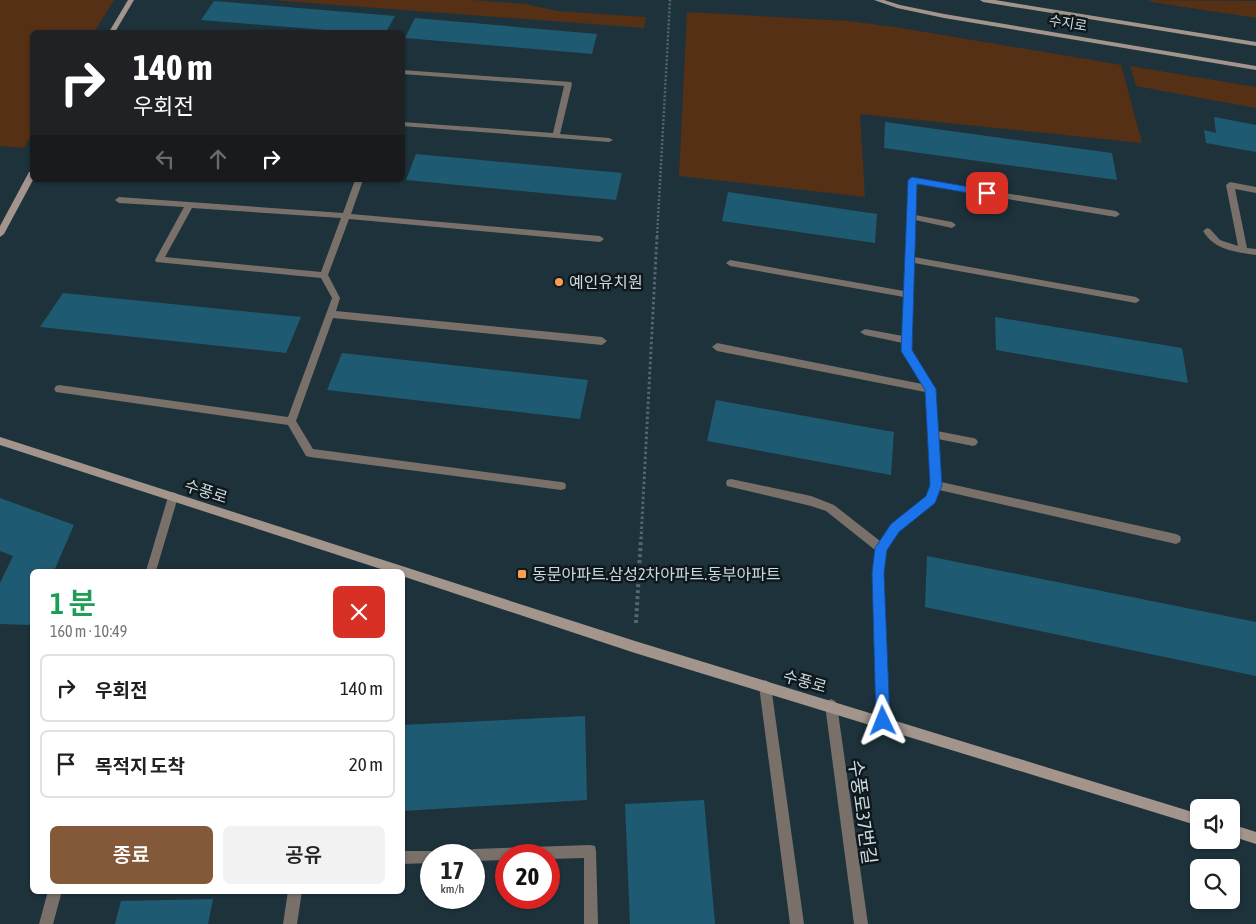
<!DOCTYPE html>
<html lang="ko">
<meta charset="utf-8">
<style>
body{margin:0;font-family:"Asap Condensed","Noto Sans KR",sans-serif;background:#f2f2f2;color:#202124;height:100vh;display:flex;flex-direction:column;font-size:19px;white-space:nowrap}
*{box-sizing:border-box;margin:0}
p{font-size:16px;color:#757577}
.icon{flex:none;width:28px;height:28px;fill:none;stroke:currentColor;stroke-width:2;stroke-linecap:round;stroke-linejoin:round}
.map{position:relative;flex:1;overflow:hidden}
.panel{position:absolute;left:30px;top:569px;width:375px;height:325px;display:flex;flex-direction:column;background:#fff;border-radius:8px;box-shadow:0 1px 4px #0004}
.panel>*{flex:none}
.top-card{position:absolute;left:30px;top:30px;width:375px;height:152px;border-radius:8px;box-shadow:0 1px 4px #0004;background:#202124;color:#fff;overflow:hidden}
.controls{position:absolute;left:1190px;top:799px;display:grid;gap:10px}
.controls a{display:grid;place-items:center;width:50px;height:50px;border-radius:8px;background:#fff;box-shadow:0 1px 4px #0004;font-size:25px}
.speed{position:absolute;left:420px;top:844px;display:flex;gap:10px;font-size:25px;font-weight:700;text-align:center}
.speed>*{display:grid;place-content:center;width:65px;height:65px;border-radius:50%;background:#fff;box-shadow:0 1px 4px #0004;line-height:1}
.speed small{font-size:12px;font-weight:400}
.speed .limit{border:8px solid #d22;background:#fff;color:#111}
.pin{position:absolute;display:grid;place-items:center;width:42px;height:42px;color:#fff;margin:-21px;border-radius:10px;box-shadow:0 2px 8px #0006}
.me{position:absolute;width:55px;margin:-28px;rotate:358deg;stroke-linejoin:round;filter:drop-shadow(0 0 4px #0008)}
.turn{display:flex;align-items:center;gap:18px;height:105px;padding:0 20px;font-size:22px}
.turn .icon{width:65px;height:65px;stroke-width:2.5}
.turn b{display:block;font-size:35px;line-height:42px}
.lanes{display:flex;align-items:center;height:48px;padding:0 20px;background:#0003;justify-content:center;gap:25px;direction:ltr}
.lanes .off{opacity:.35}
.round{display:grid;place-items:center;flex:none;width:52px;height:52px;border-radius:8px;background:#f2f2f2}
.summary{display:flex;align-items:center;justify-content:space-between;height:85px;padding:0 20px}
h1{font-size:30px;font-weight:600;line-height:38px;color:#1e9e55}
.cta{display:flex;gap:10px;margin-top:auto;padding:10px 20px}
.cta a{flex:1;height:58px;border-radius:8px;background:#83593a;color:#fff;font-size:20px;font-weight:600;line-height:58px;text-align:center}
.cta a+a{background:#f2f2f2;color:#202124}
ul{padding:0;list-style:none}
li{display:flex;align-items:center;gap:15px;height:68px;margin:0 10px 8px;padding:0 10px;border:2px solid #e0e0e0;border-radius:8px}
li div{flex:1}
li b{display:block;font-size:19px}
li em{font-style:normal}
.map>svg:first-child{display:block}
.green{fill:#563014}
.building{fill:#1e5b73}
.lines{fill:none;stroke-linecap:round;stroke-linejoin:round}
.path-far2{stroke:#54666e;stroke-width:2.5;stroke-dasharray:2 2;stroke-linecap:butt}
.path-far1{stroke:#54666e;stroke-width:3;stroke-dasharray:2.5 2.5;stroke-linecap:butt}
.path{stroke:#54666e;stroke-width:4;stroke-dasharray:3 3;stroke-linecap:butt}
.lane{fill:#79706a;fill-rule:evenodd}
.street{fill:#79706a;fill-rule:evenodd}
.secondary{fill:#a3958c;fill-rule:evenodd}
.route{fill:#1a73e8;stroke:#114b97}
.poi-dot{fill:#fd9d54;stroke:#0f181c;stroke-width:2}
.labels{text-anchor:middle;stroke-width:5;stroke-linejoin:round;paint-order:stroke}
.far-street-label{font-size:14px;fill:#ccd9de;stroke:#0f181c}
.poi-label{font-size:16px;fill:#ccd9de;stroke:#0f181c;text-anchor:start}
.street-label{font-size:16px;fill:#ccd9de;stroke:#0f181c}
.near-street-label{font-size:19px;fill:#ccd9de;stroke:#0f181c}
</style>
<div class="map">
<svg width="1256" height="924" viewBox="0 0 1256 924">
<rect width="100%" height="100%" fill="#1d323b"/>
<path class="green" d="M0 0H114L94 32H32V134L24 148 0 146Z
M271 0H472L526 4 557 11 646 17 644 28Z
M1148 0 1256 1V18L1152 2Z
M687 12 849 21 901 28 1121 65 1142 143 860 114 865 197 679 176Z
M1130 66 1256 87V108L1136 86Z"/>
<path class="building" d="M214 1 395 16 386 32H351L201 20Z
M415 18 597 34 592 54 405 38Z
M1214 117 1256 125V152L1206 143 1204 130 1216 133Z
M885 122 1112 153 1117 180 884 148Z
M416 154 622 173 616 200 406 180Z
M728 192 877 214 875 243 722 221Z
M63 293 301 317 286 353 40 327Z
M995 317 1182 348 1188 383 996 350Z
M342 353 588 380 580 419 327 390Z
M716 400 894 432 891 475 707 441Z
M0 498 74 525 54 571H32L31 625 0 624V583L13 556 0 551Z
M927 556 1256 622V676L925 607Z
M585 716 587 800 402 811V725Z
M704 800 715 924H630L625 804Z
M213 899 208 924H115L121 901Z"/>
<g class="lines">
<path class="path-far2" d="M657 237 670 0"/>
<path class="path-far1" d="M641 539 657 236"/>
<path class="path" d="M636 623 641 538"/>
<path class="lane" d="M402 70 571 82 572 84 560 134 609 138 613 140 609 142 402 126V122L553 133 564 86 402 74Z
M912 178 1116 211 1120 214 1116 217 916 184 915 215 952 222 956 225 952 228 915 220 914 257 1136 297 1140 300 1136 303 914 263 912 351 935 389 937 431 973 438 976 439 978 442 976 445 973 446 938 439 941 482 1176 534 1180 536 1181 539 1180 542 1176 544 939 490 935 503 899 531 886 549 883 573 889 721 887 725 883 727 879 725 877 721 873 573 875 550 826 511 811 506 731 487 727 486 726 483 727 480 731 479 811 496 834 505 880 541 891 525 927 497 931 485 925 392 717 351 712 347 717 343 922 384 902 351 903 343 865 335 860 332 865 329 903 336 904 297 730 266 726 263 730 260 904 291 908 181Z
M355 180H363L351 214 600 236 604 239 600 242 349 219 328 275 340 298 336 311 602 337 607 341 602 345 333 318 296 421 313 449 561 482 565 483 566 486 565 489 561 490 310 457 306 456 288 425 56 392 54 389 56 386 59 385 288 417 332 298 321 278 156 262 155 260 184 207 119 203 115 200 119 197 343 213ZM192 208 341 218 321 272 165 257Z
M1230 182 1256 187V193L1235 189 1247 248 1256 249V255C1236 252 1214 250 1203 231L1207 228 1210 229 1220 240 1238 246 1226 185Z
M173 492 177 494 178 497 156 571H146L168 497 169 494Z
M765 680 769 682 771 686 804 924H790L759 686 761 682Z
M590 845 595 846 596 851 598 924H584V858L549 859V855H506V860L474 861V855H468L469 850 474 849Z
M402 851H431L436 852 437 855H431V863L402 864Z
M48 891H62L53 924H39Z
M288 891H302L297 924H283Z"/>
<path class="street" d="M831 699 835 701 837 705 868 924H854L825 705 827 701Z"/>
<path class="secondary" d="M128 0H134L115 32H109Z
M874 0H884L900 5 944 14 1256 66V70L944 18 897 8Z
M980 0H995L1256 42V46L983 2Z
M29 172H32L33 180 4 234 0 237V226Z
M0 437 635 641 1199 814V826L635 653 402 576V571H387L0 445Z
M1231 824 1256 832V844L1231 836Z"/>
</g>
<path class="route" d="M912 177 987 190 991 193 987 196 917 184 912 350 936 389 942 485 935 503 899 532 887 550 884 573 890 721 888 726 883 728 878 726 876 721 872 573 875 548 891 524 926 496 930 485 925 390 901 351 908 180Z"/>
<g class="poi-dot">
<circle cx="559" cy="282" r="5"/>
<rect x="517" y="569" width="10" height="10" rx="2.5"/>
</g>
<g class="labels">
<g class="far-street-label">
<text transform="translate(1068 23) rotate(9)" y="5">수지로</text>
</g>
<g class="poi-label">
<text x="569" y="288">예인유치원</text>
<text x="532" y="580">동문아파트.삼성2차아파트.동부아파트</text>
</g>
<g class="street-label">
<text transform="translate(206 491) rotate(18)" y="6">수풍로</text>
<text transform="translate(805 681) rotate(16)" y="6">수풍로</text>
</g>
<g class="near-street-label">
<text transform="translate(863 812) rotate(82)" y="7">수풍로37번길</text>
</g>
</g>
</svg>
<div class="controls">
<a><svg class="icon" aria-label="sound" viewBox="0 0 24 24"><path d="M4 9h4l5-4v14l-5-4H4zM17 9q2 3 0 6"/></svg></a>
<a><svg class="icon" aria-label="search" viewBox="0 0 24 24"><circle cx="10" cy="10" r="6"/><path d="M15 15l6 6"/></svg></a>
</div>
<div class="speed"><div>17<small>km/h</small></div><div class="limit">20</div></div>
<div class="pin" style="left:987px;top:193px;background:#d93025"><svg class="icon" aria-label="arrive" viewBox="0 0 24 24"><path d="M6 21V4h12l-3 4 3 4H6"/></svg></div>
<svg class="me" style="left:883px;top:721px" viewBox="-20 -20 40 40"><path d="M0-17L14 15 0 8-14 15z" fill="#1a73e8" stroke="#fff" stroke-width="4"/></svg>
<div class="top-card">
<div class="turn"><svg class="icon" aria-label="right" viewBox="0 0 24 24"><path d="M7 20v-9h11M14 6l5 5-5 5"/></svg><div><b>140 m</b>우회전</div></div>
<div class="lanes"><svg class="icon off" aria-label="left" viewBox="0 0 24 24"><path d="M17 20v-9H6M10 6l-5 5 5 5"/></svg><svg class="icon off" aria-label="ahead" viewBox="0 0 24 24"><path d="M12 20V5M6 11l6-6 6 6"/></svg><svg class="icon" aria-label="right" viewBox="0 0 24 24"><path d="M7 20v-9h11M14 6l5 5-5 5"/></svg></div>
</div>
<section class="panel">
<div class="summary"><div><h1>1 분</h1><p>160 m · 10:49</p></div><a class="round" style="background:#d93025;color:#fff"><svg class="icon" aria-label="close" viewBox="0 0 24 24"><path d="M6 6l12 12M18 6L6 18"/></svg></a></div>
<ul>
<li><svg class="icon" aria-label="right" viewBox="0 0 24 24"><path d="M7 20v-9h11M14 6l5 5-5 5"/></svg><div><b>우회전</b></div><em>140 m</em></li>
<li><svg class="icon" aria-label="arrive" viewBox="0 0 24 24"><path d="M6 21V4h12l-3 4 3 4H6"/></svg><div><b>목적지 도착</b></div><em>20 m</em></li>
</ul>
<div class="cta"><a>종료</a><a>공유</a></div>
</section>
</div>
